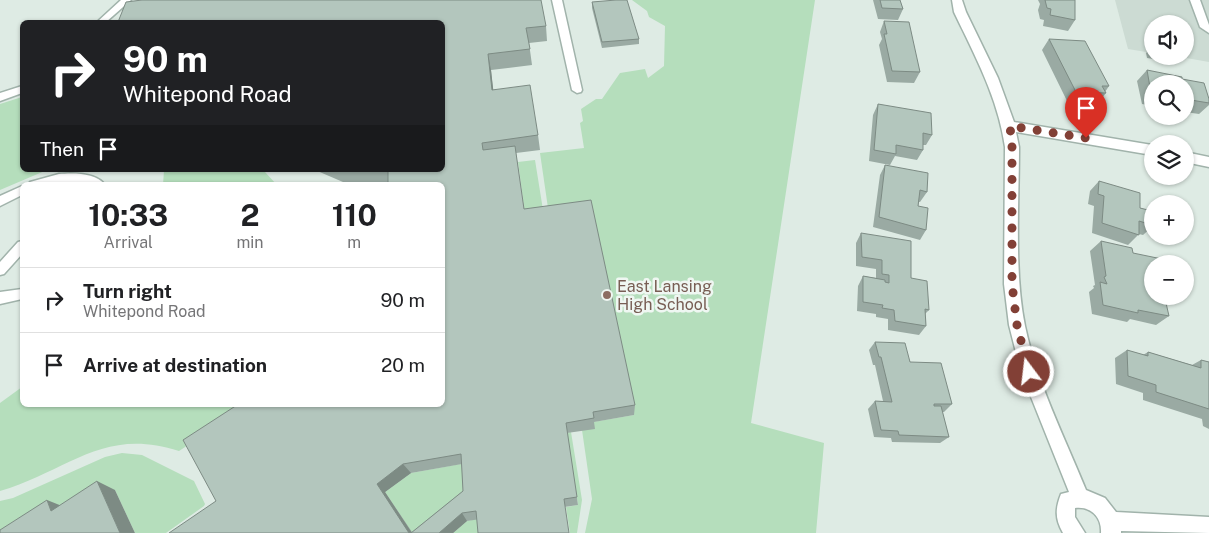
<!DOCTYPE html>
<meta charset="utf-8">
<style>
body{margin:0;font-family:"Public Sans",sans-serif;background:#f2f2f2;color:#202124;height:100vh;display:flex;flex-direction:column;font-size:19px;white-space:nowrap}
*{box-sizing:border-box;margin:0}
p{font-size:16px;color:#757577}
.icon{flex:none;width:28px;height:28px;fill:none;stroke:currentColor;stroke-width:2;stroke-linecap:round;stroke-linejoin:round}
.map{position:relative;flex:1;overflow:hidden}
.side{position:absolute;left:20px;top:182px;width:425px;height:225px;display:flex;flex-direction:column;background:#fff;border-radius:8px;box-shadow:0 1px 4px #0004}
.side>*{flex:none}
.hud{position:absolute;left:20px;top:20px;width:425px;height:152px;border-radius:8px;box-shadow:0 1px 4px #0004;background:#202124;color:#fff;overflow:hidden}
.controls{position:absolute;left:1144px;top:15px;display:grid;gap:10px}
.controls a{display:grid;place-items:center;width:50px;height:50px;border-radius:50%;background:#fff;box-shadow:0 1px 4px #0004;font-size:25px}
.pin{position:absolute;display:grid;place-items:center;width:42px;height:42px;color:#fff;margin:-51px -21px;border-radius:50% 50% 50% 0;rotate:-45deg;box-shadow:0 0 5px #0007}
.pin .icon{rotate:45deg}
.me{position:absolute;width:55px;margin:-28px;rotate:345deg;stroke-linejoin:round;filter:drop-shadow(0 0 4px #0008)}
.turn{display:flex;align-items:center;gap:18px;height:105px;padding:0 20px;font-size:22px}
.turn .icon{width:65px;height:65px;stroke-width:2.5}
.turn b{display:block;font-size:35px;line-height:42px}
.then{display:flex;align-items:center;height:48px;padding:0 20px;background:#0003;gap:10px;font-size:19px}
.eta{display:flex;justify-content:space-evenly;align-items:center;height:85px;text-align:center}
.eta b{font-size:30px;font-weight:700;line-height:35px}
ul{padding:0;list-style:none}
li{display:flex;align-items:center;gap:15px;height:65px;padding:0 20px;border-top:1px solid #e0e0e0}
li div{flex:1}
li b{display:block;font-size:19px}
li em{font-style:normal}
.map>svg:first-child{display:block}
.built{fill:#ccdbd3}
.green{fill:#b5debc}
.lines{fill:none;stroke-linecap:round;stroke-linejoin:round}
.service-casing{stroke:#a1b3ab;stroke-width:3}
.minor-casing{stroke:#a1b3ab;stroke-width:3}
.service{fill:#fff;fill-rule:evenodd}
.minor{fill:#fff;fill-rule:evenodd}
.wall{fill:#9aaaa3;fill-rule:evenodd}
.shaded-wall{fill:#7d8b84}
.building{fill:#b3c6bd;stroke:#7d8b84}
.route{stroke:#824036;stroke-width:9;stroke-dasharray:0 16.2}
.education-dot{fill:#8d6e63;stroke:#eff7f2;stroke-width:2}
.labels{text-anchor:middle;stroke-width:5;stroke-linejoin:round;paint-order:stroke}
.education-label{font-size:16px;fill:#785e54;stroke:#eff7f2;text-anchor:start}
</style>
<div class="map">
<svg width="1209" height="533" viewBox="0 0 1209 533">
<rect width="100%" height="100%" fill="#deebe4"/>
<path class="built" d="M1115 0H1209V62L1175 56H1185V24H1152V53L1128 49Z"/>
<path class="green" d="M632 0H815L751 423 824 443 816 533H585L592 499 582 430 593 422 634 415 548 208 540 153 584 148 580 123 583 121 581 109 596 99H602L620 73 645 69 648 78 664 66 665 26 649 17 647 11Z
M22 97V170H47L0 190V104Z
M535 160 543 210 526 223 518 162Z
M164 170H267L265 172 277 185H163Z
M22 387V405H264L245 408 179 451C103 426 68 471 0 491V403Z
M571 432 582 500 577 533H570L566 507 578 505 567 433Z
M122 453 142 455 194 481 205 504 204 506 166 533H135L115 490 0 533V501L13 498 105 457Z
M466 463 468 499 412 533 385 492 411 473Z
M481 518 482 533H453L467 521Z"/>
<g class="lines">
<defs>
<path id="service" d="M121 0H131L106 22H97Z
M552 0H562L582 90 581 92 577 93 572 90Z
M1190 0H1200L1209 25V33L1200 27Z
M22 86V93L0 101V93Z
M59 174C72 173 96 172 105 185L67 182 49 185H28L30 182Z
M22 186V195L0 206V196Z
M22 241V254L4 274 0 275V262L18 242Z
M22 289V299L0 304V292Z"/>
<path id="minor" d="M952 0H962L966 12 998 78 1014 122 1152 145V155L1016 132 1019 147C1019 203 1014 272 1025 326 1037 383 1064 436 1086 490L1105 498 1116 512 1209 517V533L1121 531V533H1101C1102 517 1091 506 1075 508V517L1085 533H1063C1055 519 1055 509 1061 494L1069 492 1021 372 1009 325 1004 284 1005 147C998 98 975 56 954 12Z
M1185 152 1209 157V167L1185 162Z"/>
</defs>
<use href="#service" class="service-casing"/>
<use href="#minor" class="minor-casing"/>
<use href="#service" class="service"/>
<use href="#minor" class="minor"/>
</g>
<path class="wall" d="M873 0H900L903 9 898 20 878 19Z
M1038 0H1075V20L1068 31 1043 26 1044 20 1040 19 1038 10 1040 4Z
M592 2 639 39V44L602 48 592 8Z
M884 21 920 72 914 83 887 82 879 45 882 39 880 32Z
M442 22 546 26 547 41 529 43 532 65 491 70 493 90 538 135 540 150 516 153 524 209 635 405 634 415 594 422 595 429 567 433 578 505 467 521 453 533H169L442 405 388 184 377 185 343 182 315 170H442ZM462 464 463 491 412 532 385 492 411 473Z
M1049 39 1109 86 1105 92 1106 93 1097 104 1068 103 1042 50Z
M1151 48H1152V56H1164L1160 60 1147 58 1146 53Z
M1147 70 1182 79 1209 99V105L1199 114 1185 112V84H1152V106L1142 104 1137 81Z
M878 104 932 135 926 145H923V150L917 160 895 156 890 165 869 161 873 115Z
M885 165 927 192 920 202H919L918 206 926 230 920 240 873 227 880 175Z
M1099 181 1140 208 1152 211V227L1143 235 1139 234 1128 245 1092 233 1094 206 1088 204 1090 191Z
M861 233 911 278 929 310 925 314 926 326 919 335 888 330V319L876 317V314L857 311 858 286 863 276 876 278V269L856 266V243Z
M1101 241 1133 253 1152 296H1170V298L1164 303 1169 316 1156 325 1130 319 1127 322 1092 314 1089 292 1094 288 1093 286 1095 285 1090 251Z
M875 342 910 362 952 404 944 412H942L949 437 940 443 892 442 891 438 874 437 868 409 875 401H883L875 365H873L869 350Z
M1127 350 1143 355 1148 352 1192 365 1201 360 1209 362V429L1203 426 1202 419 1143 400V393L1116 384 1115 358Z"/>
<path class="shaded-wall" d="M488 54 491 70 495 105 492 90Z
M403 464 411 473 385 492 412 533H409L377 484Z
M97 481 115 490 135 533H120Z
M47 500 67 508 51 511Z
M462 513 467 521 453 533H439Z"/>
<path class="building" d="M142 0H541L546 26 526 28 530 49 488 54 492 90 530 85 538 135 482 143 483 150 515 146 524 209 591 200 635 405 593 412 594 418 566 423 577 497 564 499 569 533H478L476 511 462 513 439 533H411L463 491 461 454 403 464 377 484 409 533H169L216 501 183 440 237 405H442V185H388V170H442V22H118L126 2Z
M616 0H627L639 39 602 42 592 2Z
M880 0H900L903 9 882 8Z
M1045 0H1075V20L1050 15 1051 9 1047 8Z
M884 21 909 22 920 72 892 71 884 34H887Z
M1049 39 1085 41 1109 86H1102L1106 93 1076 92Z
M1147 70 1182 77V79L1204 83 1209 99V103L1185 99V84H1152V93H1151Z
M878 104 931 113 932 135 923 133V150L896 145V154L874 150Z
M885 165 928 173 927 192 920 190 918 206 928 208 926 230 879 217Z
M1099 181 1140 193V208L1152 211V225L1139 221V235L1102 223 1104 196 1098 194Z
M861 233 911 241V278L927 281 929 310 925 309 926 326 895 321 894 310 882 308 883 305 863 302V276L885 280V282L889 283V275L882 274V260L862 257Z
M1101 241 1132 248 1133 253 1162 259 1163 264H1152V296H1160L1161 302 1166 303 1169 316 1138 310V313L1103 305 1100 282 1107 284 1104 277 1106 276Z
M875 342 905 343 910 362 941 363 952 404H934V406H941L949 437 899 435 898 431 881 430 875 401 892 402 881 357H879Z
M1127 350 1148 356V352L1201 368V360L1209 362V409L1156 392V385L1128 376Z
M97 481 120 533H0V530L47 500 51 511Z"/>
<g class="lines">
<path class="route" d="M1029 372 1017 325 1012 284V147L1010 126 1086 138"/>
</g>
<circle class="education-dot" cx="607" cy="295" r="5"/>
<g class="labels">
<g class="education-label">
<text x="617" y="292">East Lansing<tspan x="617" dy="18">High School</tspan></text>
</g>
</g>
</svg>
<div class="controls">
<a><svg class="icon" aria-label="sound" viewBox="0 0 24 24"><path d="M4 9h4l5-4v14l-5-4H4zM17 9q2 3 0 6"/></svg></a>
<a><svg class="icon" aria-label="search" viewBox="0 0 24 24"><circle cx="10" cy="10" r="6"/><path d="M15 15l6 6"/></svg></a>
<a><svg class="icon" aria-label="layers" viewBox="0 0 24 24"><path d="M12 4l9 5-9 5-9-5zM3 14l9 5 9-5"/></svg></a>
<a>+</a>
<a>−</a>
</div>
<div class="pin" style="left:1086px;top:138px;background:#d93025"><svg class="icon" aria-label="arrive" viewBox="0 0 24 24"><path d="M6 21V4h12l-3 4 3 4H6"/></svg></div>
<svg class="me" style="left:1029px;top:372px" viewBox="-20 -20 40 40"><circle r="17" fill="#824036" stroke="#fff" stroke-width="3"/><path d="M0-11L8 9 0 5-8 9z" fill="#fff"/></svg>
<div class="hud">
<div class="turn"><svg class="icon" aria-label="right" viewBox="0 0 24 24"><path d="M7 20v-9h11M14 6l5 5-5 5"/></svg><div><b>90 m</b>Whitepond Road</div></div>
<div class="then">Then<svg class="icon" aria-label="arrive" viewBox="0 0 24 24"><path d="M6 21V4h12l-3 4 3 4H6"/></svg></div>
</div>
<section class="side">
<div class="eta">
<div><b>10:33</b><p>Arrival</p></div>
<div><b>2</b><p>min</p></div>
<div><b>110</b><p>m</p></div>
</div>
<ul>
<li><svg class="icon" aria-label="right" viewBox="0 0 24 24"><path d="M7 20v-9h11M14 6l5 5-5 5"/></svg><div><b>Turn right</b><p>Whitepond Road</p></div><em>90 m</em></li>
<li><svg class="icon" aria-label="arrive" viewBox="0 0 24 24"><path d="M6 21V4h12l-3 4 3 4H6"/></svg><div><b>Arrive at destination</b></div><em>20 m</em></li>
</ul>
</section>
</div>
